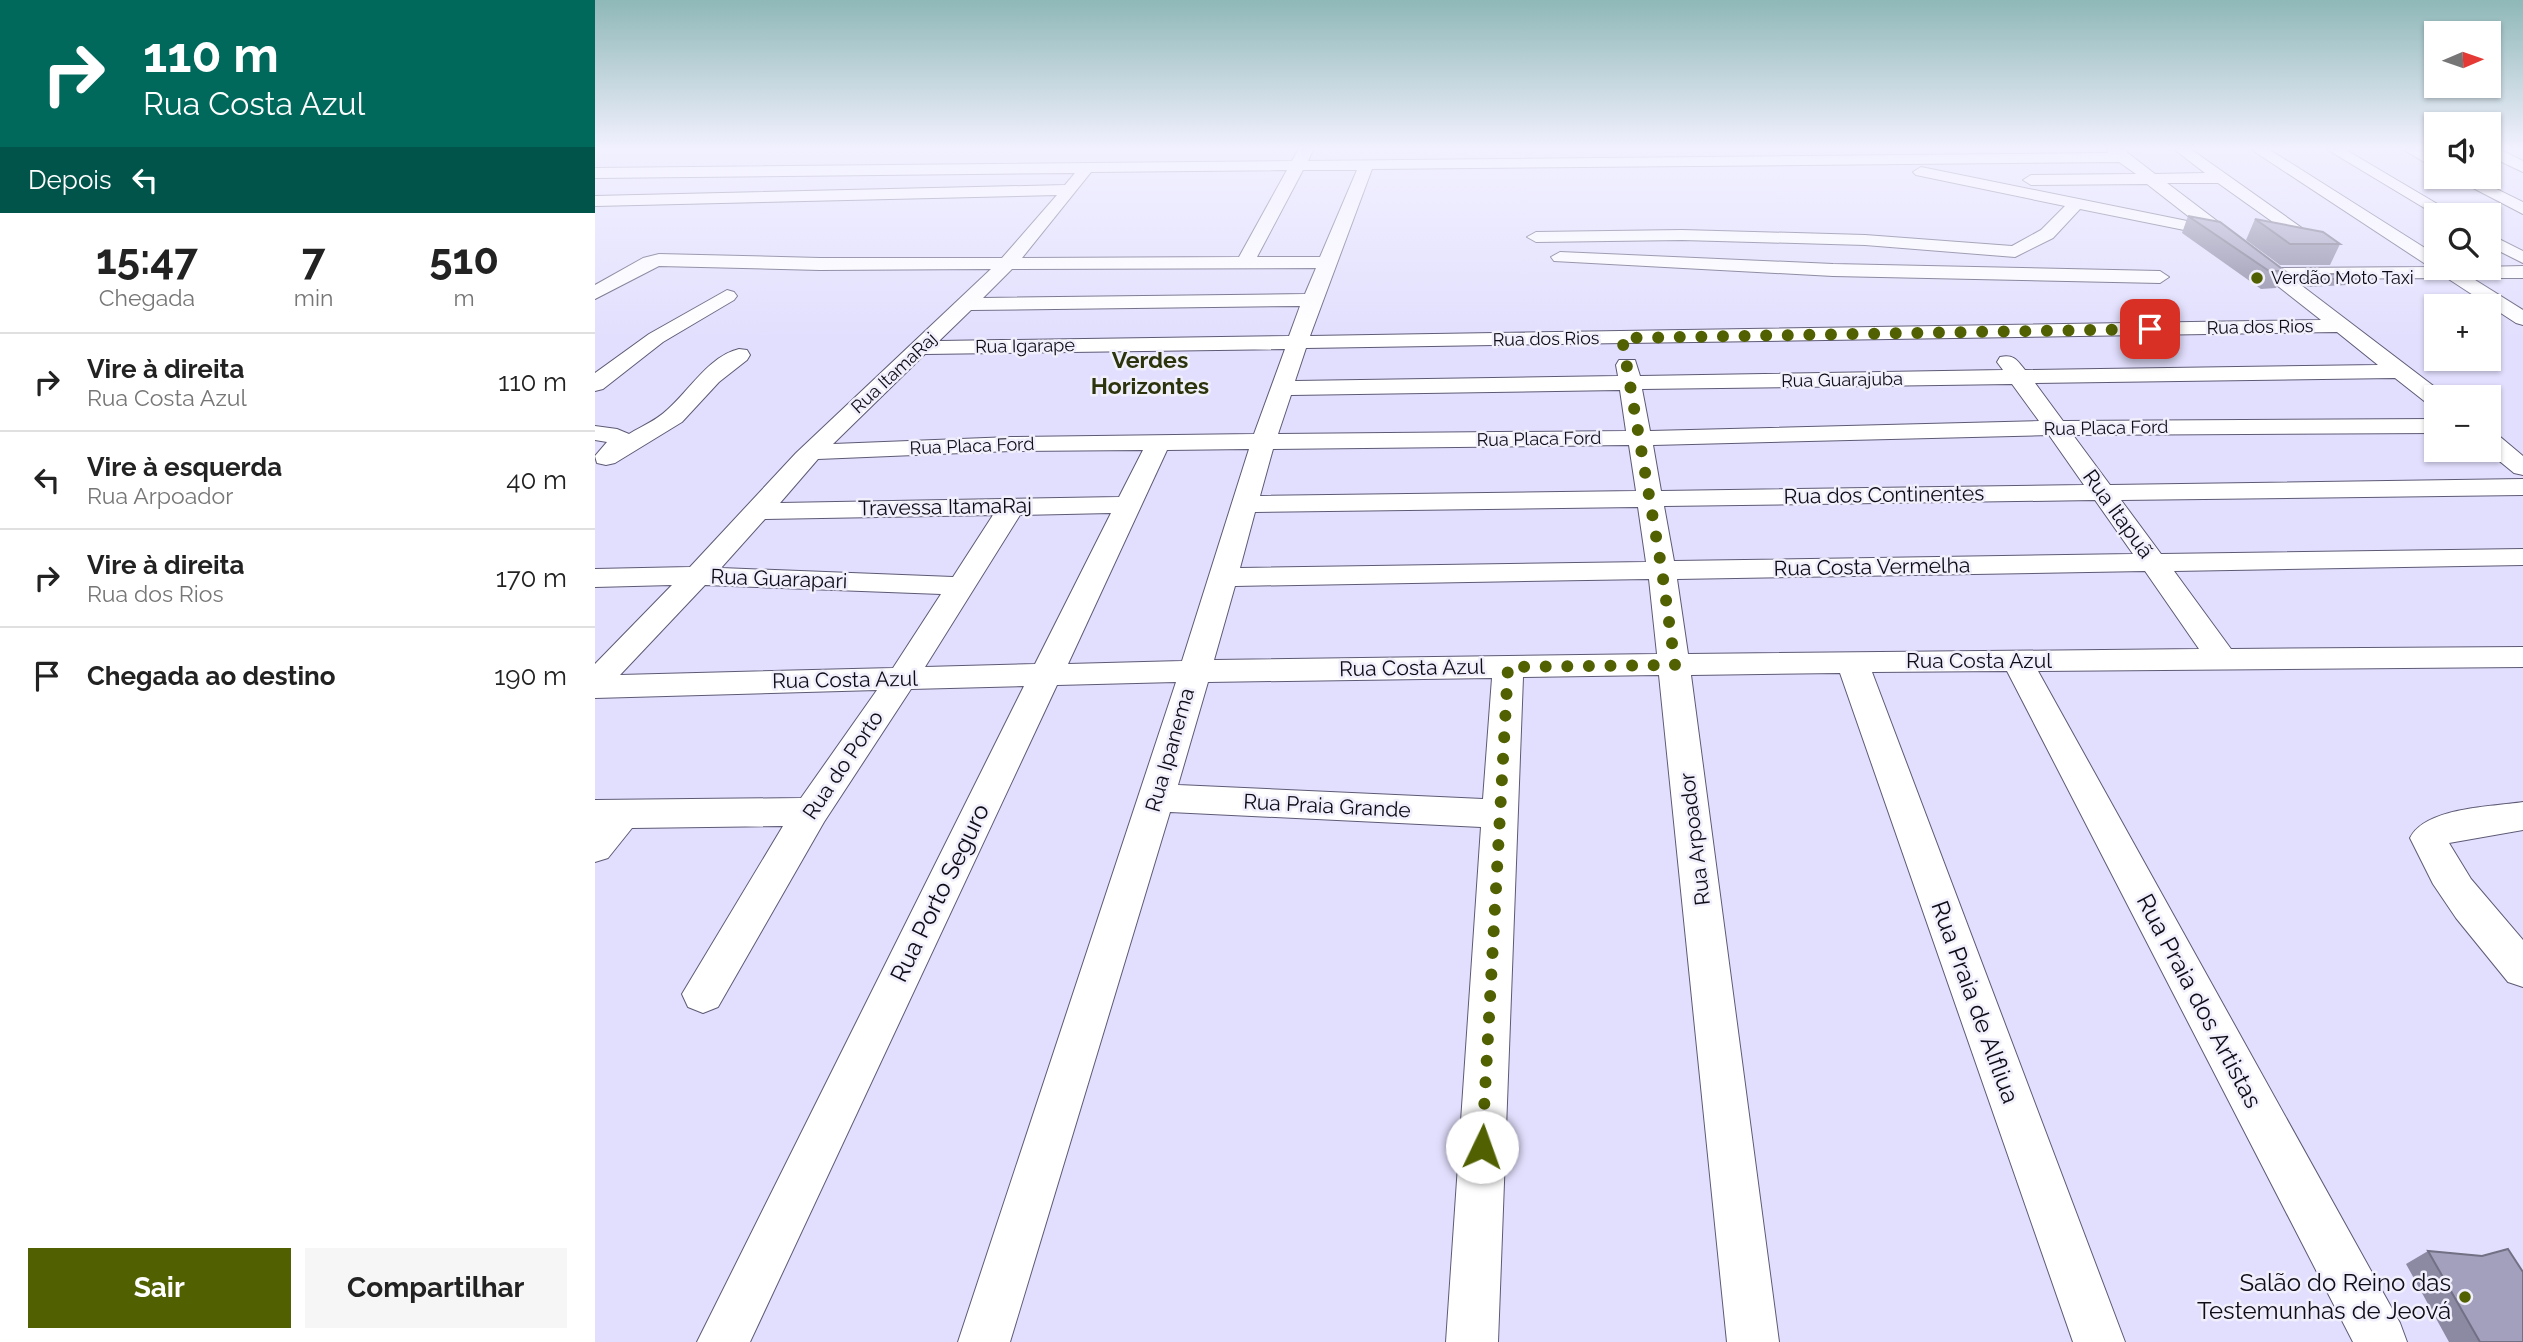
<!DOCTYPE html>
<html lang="pt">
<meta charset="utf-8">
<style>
body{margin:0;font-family:Raleway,sans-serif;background:#f6f6f6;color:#222;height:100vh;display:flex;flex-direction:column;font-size:26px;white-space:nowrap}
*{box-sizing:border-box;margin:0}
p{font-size:23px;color:#767676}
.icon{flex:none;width:38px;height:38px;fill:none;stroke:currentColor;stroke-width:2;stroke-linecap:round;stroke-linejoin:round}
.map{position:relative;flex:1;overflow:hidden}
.panel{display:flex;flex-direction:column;background:#fff;width:595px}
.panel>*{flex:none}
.top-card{background:#00695c;color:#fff;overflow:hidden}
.needle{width:46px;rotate:88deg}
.buttons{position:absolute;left:1829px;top:21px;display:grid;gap:14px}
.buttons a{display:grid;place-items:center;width:77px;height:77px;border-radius:0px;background:#fff;box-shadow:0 2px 5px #0004;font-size:35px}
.pin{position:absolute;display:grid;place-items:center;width:60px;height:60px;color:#fff;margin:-30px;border-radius:14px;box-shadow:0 4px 10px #0006}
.me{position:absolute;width:77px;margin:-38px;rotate:3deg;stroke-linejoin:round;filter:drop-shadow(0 0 5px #0008)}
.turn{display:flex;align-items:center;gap:24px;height:147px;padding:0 28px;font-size:32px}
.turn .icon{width:91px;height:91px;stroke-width:2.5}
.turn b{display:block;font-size:49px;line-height:60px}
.then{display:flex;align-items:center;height:66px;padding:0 28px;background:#0003;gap:14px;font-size:26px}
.eta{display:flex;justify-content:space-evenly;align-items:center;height:119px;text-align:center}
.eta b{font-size:42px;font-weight:700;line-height:49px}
.action{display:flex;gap:14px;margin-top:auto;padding:14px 28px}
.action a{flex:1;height:80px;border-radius:0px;background:#516001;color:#fff;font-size:28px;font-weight:700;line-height:80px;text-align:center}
.action a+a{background:#f6f6f6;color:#222}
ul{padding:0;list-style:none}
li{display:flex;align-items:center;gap:21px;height:98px;padding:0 28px;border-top:2px solid #e0e0e0}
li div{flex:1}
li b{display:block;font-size:26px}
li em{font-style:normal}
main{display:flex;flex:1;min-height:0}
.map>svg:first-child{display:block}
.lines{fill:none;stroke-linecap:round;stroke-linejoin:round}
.street-casing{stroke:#5d5a75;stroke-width:2}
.street{fill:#fff;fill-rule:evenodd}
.wall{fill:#8c8aa3}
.building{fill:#a3a0bd;stroke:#727084;stroke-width:2}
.route{stroke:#516001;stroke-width:12;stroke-dasharray:0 21.6}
.poi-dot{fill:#516001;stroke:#f0effb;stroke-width:2.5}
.labels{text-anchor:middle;stroke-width:5;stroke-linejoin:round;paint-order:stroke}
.far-poi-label{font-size:18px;fill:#0e0c16;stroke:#f0effb;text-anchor:start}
.far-street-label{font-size:18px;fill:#0e0c16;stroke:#f0effb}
.street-label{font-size:21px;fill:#0e0c16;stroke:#f0effb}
.far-district-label{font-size:23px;font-weight:bold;fill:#2c340d;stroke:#f0effb}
.near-street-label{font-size:24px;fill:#0e0c16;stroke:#f0effb}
.near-poi-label{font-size:24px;fill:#0e0c16;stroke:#f0effb;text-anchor:end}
</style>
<main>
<section class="panel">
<div class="top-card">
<div class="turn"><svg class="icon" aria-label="right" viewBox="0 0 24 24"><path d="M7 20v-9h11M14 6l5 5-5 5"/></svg><div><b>110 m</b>Rua Costa Azul</div></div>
<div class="then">Depois<svg class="icon" aria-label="left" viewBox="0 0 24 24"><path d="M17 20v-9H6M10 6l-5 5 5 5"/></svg></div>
</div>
<div class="eta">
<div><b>15:47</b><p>Chegada</p></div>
<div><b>7</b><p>min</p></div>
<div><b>510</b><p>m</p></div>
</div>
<ul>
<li><svg class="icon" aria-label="right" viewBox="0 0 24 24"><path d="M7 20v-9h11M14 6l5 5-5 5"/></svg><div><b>Vire à direita</b><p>Rua Costa Azul</p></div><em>110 m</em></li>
<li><svg class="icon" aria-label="left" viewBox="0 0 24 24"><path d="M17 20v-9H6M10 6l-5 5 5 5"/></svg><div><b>Vire à esquerda</b><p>Rua Arpoador</p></div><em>40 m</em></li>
<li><svg class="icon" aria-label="right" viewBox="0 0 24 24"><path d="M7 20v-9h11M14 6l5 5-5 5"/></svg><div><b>Vire à direita</b><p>Rua dos Rios</p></div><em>170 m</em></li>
<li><svg class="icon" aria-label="arrive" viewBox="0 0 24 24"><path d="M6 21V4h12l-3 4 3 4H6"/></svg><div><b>Chegada ao destino</b></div><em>190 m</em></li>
</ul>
<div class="action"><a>Sair</a><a>Compartilhar</a></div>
</section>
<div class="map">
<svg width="1928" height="1342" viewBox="0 0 1928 1342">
<rect width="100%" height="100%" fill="#e2dffe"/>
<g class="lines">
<defs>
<path id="street" d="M703 150H718L713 161 1513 153 1512 150H1529L1560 174 1610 173 1580 150H1597L1738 250 1735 254H1723L1623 183H1572L1684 268 1835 267 1657 150H1675L1841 255V268L1928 266V278H1877L1928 310V325L1921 323 1852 278 1698 279 1849 394 1851 397H1841V406L1833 404 1800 378 1440 383 1468 421 1841 419V433L1478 435 1515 485 1928 479V495L1526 500 1566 554 1928 549V565L1579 571 1636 649 1928 647V667L1443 671 1805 1323 1812 1342H1758L1412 671 1277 672 1530 1342H1478L1245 673 1096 675 1184 1342H1132L1064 675 928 677 903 1342H851L886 827 575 812 415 1342H363L581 682 462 685 155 1342H102L429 686 316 689 229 822 123 1007 108 1013 93 1007 87 994 188 826 37 828 13 858 0 862V800L206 798 282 690 0 698V664L77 585 0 587V569L95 567 201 453 396 269 225 270 64 266 0 299V285L48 258 64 254 225 258H407L462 195 0 206V196L470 185 480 173 0 178V168L697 161ZM1524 162 1541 174 1436 175 1428 180 1436 185 1552 184 1602 223 1326 167 1318 172 1321 175 1470 206 1446 230 1417 246 1270 235 1087 230 941 232 932 237 941 242 1087 240 1270 245 1420 257 1458 238 1485 209 1619 236 1726 320 715 336 777 169ZM692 170 644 257 427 258 496 172ZM708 170H762L725 257H662ZM721 268 710 294 388 298 417 269ZM705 306 694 336 344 341 376 310ZM1742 332 1783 365 1430 370C1422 360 1419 354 1405 357L1402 362 1408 370 1045 376 1040 360H1024L1021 365 1023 376 700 381 711 348ZM690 349 659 434 416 437 238 444 330 354ZM1417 384 1444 421 1055 431 1047 389ZM1025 390 1031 431 683 434 696 395ZM1454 435 1489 485 1066 491 1058 445ZM1034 445 1041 491 665 496 678 449ZM654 449 587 661 473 664 572 450ZM548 450 524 497 185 503 223 459 416 451ZM1500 500 1538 554 1079 561 1069 506ZM1043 507 1051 562 645 568 660 512ZM516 513 440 664 330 667 425 515ZM398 515 358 577 126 568 170 519ZM1550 571 1604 649 1093 654 1082 579ZM1054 579 1062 654 619 660 640 586ZM110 585 346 594 298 668 25 675ZM897 678 888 799 583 785 613 682Z
M1733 150H1751L1861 215H1841Z
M1809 150H1827L1841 158V169Z
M1894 150H1906L1928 161V172L1894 156Z
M1857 177H1877L1928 202V214Z
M1894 234 1928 251V263L1894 246Z
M965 252 1238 264 1565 271 1574 277 1565 283 1238 276 959 261 956 257Z
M132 290 139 292 142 296 139 300 68 342 8 389 0 391V373L54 334Z
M144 349 152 350 155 355 152 360 124 382 87 422 20 463 11 465 2 463 0 456 12 442 0 440V426L22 429 34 434C47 426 62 420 72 410 94 391 114 356 144 349Z
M1894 433 1903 435 1928 456V475L1919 473 1891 450H1894Z
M1928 802V830L1854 843 1876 879 1928 940V987L1913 982 1861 918 1838 884 1815 838C1831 807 1896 807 1928 802Z"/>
</defs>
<use href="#street" class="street-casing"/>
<use href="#street" class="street"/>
</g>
<path class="wall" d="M1593 216 1690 271 1681 288 1666 289 1587 233Z
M1660 219 1745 244 1735 265H1685L1651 240Z
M1709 274 1776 277 1772 284 1713 287 1706 282Z
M1833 1251 1928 1342H1854L1811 1264Z"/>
<path class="building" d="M1593 216 1625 222 1690 271H1674Z
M1660 219 1728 232 1745 244H1695Z
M1709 274H1771L1776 277 1717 280Z
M1913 1249 1928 1272V1342H1885L1833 1251 1887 1256Z"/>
<linearGradient id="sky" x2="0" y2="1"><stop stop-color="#8fb8b8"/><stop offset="0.44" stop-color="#f2f1ff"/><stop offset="1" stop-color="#f2f1ff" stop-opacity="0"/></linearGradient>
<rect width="1928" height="338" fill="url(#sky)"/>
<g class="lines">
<path class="route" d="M887 1147 913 667 1080 665 1067 571 1027 338 1555 329"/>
</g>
<g class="poi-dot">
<circle cx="1662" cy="278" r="7"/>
<circle cx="1870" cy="1297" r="7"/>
</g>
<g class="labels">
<g class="far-poi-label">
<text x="1676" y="284">Verdão Moto Taxi</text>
</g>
<g class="far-street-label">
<text transform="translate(1665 327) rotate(-1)" y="6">Rua dos Rios</text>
<text transform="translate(951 339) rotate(-1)" y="6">Rua dos Rios</text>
<text transform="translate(430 346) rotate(-1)" y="6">Rua Igarape</text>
<text transform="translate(299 373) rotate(-43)" y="6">Rua ItamaRaj</text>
<text transform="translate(1247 380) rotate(-1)" y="6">Rua Guarajuba</text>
<text transform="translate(1511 428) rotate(-1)" y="6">Rua Placa Ford</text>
<text transform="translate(944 439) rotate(-1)" y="6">Rua Placa Ford</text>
<text transform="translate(377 446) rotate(-2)" y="6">Rua Placa Ford</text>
</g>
<g class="street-label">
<text transform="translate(1289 495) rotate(-1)" y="7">Rua dos Continentes</text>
<text transform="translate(350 507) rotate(-1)" y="7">Travessa ItamaRaj</text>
<text transform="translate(1523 514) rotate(54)" y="7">Rua Itapuã</text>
<text transform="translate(1277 567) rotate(-1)" y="7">Rua Costa Vermelha</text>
<text transform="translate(184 579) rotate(2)" y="7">Rua Guarapari</text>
<text x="1384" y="668">Rua Costa Azul</text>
<text transform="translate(817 668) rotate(-1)" y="7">Rua Costa Azul</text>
<text transform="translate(250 680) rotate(-1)" y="7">Rua Costa Azul</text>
<text transform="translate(575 750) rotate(-74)" y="7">Rua Ipanema</text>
<text transform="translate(248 765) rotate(-56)" y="7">Rua do Porto</text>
<text transform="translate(732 806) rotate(3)" y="7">Rua Praia Grande</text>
<text transform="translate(1100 839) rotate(-97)" y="7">Rua Arpoador</text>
</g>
<g class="far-district-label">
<text x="555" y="368">Verdes<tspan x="555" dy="26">Horizontes</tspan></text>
</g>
<g class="near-street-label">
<text transform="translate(345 893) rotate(-64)" y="8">Rua Porto Seguro</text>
<text transform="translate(1604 1001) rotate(62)" y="8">Rua Praia dos Artistas</text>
<text transform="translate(1380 1002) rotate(70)" y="8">Rua Praia de Alfliua</text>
</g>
<g class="near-poi-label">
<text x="1856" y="1291">Salão do Reino das<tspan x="1856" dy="28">Testemunhas de Jeová</tspan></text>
</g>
</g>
</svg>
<div class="buttons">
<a><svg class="needle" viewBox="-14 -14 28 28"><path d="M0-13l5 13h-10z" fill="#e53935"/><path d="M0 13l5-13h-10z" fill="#767676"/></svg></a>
<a><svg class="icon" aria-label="sound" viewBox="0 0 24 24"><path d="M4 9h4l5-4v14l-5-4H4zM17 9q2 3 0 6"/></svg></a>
<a><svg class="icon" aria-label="search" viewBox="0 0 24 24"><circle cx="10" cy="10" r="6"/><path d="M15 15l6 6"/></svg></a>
<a>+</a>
<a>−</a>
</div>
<div class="pin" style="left:1555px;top:329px;background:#d93025"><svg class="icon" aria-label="arrive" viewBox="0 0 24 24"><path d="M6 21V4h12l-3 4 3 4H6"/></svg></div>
<svg class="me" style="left:887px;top:1147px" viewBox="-20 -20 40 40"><circle r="19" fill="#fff"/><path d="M0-13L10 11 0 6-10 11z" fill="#516001"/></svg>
</div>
</main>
